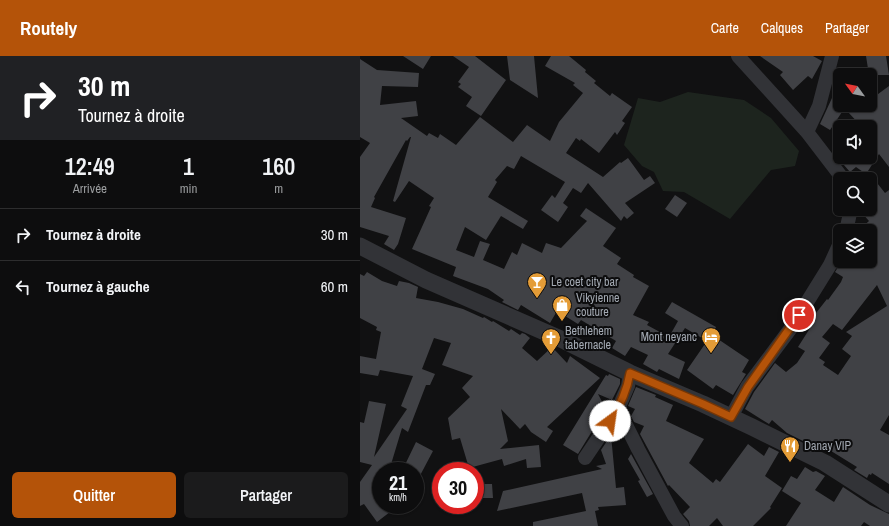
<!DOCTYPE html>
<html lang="fr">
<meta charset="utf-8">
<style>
body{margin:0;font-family:"Archivo Narrow",sans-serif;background:#1b1b1c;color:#f1f3f6;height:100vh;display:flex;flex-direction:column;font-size:15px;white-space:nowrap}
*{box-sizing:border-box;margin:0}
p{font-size:13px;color:#9a9c9e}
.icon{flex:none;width:22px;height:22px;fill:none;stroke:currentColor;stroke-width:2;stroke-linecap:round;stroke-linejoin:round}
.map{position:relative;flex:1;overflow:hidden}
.sheet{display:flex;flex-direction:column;background:#0d0d0e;width:360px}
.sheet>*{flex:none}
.banner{background:#202124;color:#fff;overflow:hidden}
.needle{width:26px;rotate:303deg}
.controls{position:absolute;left:473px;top:12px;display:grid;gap:8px}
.controls a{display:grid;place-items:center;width:44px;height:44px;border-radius:6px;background:#0d0d0e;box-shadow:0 1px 3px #0004,0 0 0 1px #2d2d2e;font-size:20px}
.speed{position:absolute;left:12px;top:406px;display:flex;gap:8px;font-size:20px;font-weight:700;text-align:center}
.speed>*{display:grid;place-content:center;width:52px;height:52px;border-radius:50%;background:#0d0d0e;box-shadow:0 1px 3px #0004,0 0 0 1px #2d2d2e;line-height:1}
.speed small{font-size:10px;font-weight:400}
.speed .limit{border:6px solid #d22;background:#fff;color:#111}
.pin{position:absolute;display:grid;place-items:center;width:34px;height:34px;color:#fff;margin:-17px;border:2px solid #fff;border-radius:50%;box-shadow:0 1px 4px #0007}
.me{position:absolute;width:44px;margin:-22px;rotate:31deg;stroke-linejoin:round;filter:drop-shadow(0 0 3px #0008)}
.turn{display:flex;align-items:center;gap:14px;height:84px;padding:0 12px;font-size:18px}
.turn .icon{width:52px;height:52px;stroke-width:2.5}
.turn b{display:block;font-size:28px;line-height:34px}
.eta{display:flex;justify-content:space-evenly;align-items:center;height:68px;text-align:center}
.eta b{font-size:24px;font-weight:600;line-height:28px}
.cta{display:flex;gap:8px;margin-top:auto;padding:8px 12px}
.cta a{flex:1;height:46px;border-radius:6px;background:#b45309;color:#fff;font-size:16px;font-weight:600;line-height:46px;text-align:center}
.cta a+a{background:#1b1b1c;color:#f1f3f6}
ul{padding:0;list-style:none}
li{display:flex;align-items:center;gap:12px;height:52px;padding:0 12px;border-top:1px solid #2d2d2e}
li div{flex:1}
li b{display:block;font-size:15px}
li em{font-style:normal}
header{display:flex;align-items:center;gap:24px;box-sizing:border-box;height:56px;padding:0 20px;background:#b45309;color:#fff}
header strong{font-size:19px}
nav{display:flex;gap:22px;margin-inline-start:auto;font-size:14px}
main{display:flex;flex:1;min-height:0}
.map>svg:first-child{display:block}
.green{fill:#1d241e}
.building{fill:#404145;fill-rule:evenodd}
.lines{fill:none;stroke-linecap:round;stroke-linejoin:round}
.minor{stroke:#323337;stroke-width:14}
.tertiary{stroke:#323337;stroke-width:17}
.route-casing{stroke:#753606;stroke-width:10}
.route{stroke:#b45309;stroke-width:7}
.labels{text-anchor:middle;stroke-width:4;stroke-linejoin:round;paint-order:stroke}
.poi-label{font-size:12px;fill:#a3a9b2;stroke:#0c0c0d;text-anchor:start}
</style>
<header>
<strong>Routely</strong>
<nav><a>Carte</a><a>Calques</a><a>Partager</a></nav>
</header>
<main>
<section class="sheet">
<div class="banner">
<div class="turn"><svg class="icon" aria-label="right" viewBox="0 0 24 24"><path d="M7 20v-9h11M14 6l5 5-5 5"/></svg><div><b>30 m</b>Tournez à droite</div></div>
</div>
<div class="eta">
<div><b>12:49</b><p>Arrivée</p></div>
<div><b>1</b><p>min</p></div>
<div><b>160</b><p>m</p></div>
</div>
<ul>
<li><svg class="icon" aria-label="right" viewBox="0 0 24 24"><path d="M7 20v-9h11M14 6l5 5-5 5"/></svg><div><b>Tournez à droite</b></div><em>30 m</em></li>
<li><svg class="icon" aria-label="left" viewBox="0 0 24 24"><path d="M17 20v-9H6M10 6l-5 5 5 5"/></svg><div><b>Tournez à gauche</b></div><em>60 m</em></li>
</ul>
<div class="cta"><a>Quitter</a><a>Partager</a></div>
</section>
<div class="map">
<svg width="529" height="470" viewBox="0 0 529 470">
<rect width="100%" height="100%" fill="#111112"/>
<path class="green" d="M328 36 384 44 411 62 439 95 435 110 411 114 370 163 324 136 303 135 294 116 282 110 264 89 278 42 300 46Z"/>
<path class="building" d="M43 0H71L63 13Z
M93 0H115L146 24 121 60 106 50 112 41 98 31 101 28 98 26 109 11Z
M147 0H174L178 42 150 24Z
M191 0H209L226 14 225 16 236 25 234 27 250 40 252 37 272 51 262 65 265 67 257 79 255 76 239 97 221 83 220 85 216 82 206 97 243 121 260 106 261 107 268 102 284 124 290 120 295 127 265 147 274 157 267 163 264 160 261 165 228 127 221 137 213 132 203 147 208 151 198 166 181 154 192 139 195 142 205 126 161 100 154 113 147 110 135 124 137 126 128 141 168 165 163 173 141 160 126 184 105 171 96 194 114 201 120 185 130 188 123 204 144 213 152 196 157 199 162 187 182 197 186 187 201 192 227 165 220 160 226 152 256 172 243 190 261 202 257 208 274 219 273 221 289 230 273 259 289 266 287 269 309 281 318 265 305 257 312 246 356 271 352 279 389 304 382 316 386 318 373 339 356 329 353 333 327 314 347 285 325 272 308 298 325 306 319 323 299 313 297 316 283 308 288 299 271 291 265 300 252 292 256 285 221 264 218 268 197 255 190 267 161 249 158 254 142 246 144 244 128 233 93 220 96 211 52 193 71 151 69 150 74 142 49 125 35 146 33 145 51 81H50L47 85 46 84 14 141 15 142 11 151 46 162 38 188 34 194 24 188 29 180 0 171V101L10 87 0 81V3L17 14 59 17 58 31 22 30 20 49 56 45 58 60 41 62 67 80 69 77 78 82 80 78 96 89 120 61 153 86 167 69 190 85 199 66 223 37 213 29 215 27 185 10Z
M400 0H453L462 5 452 23 448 20 433 34 420 19 423 16Z
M506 0H526L529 19H509Z
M529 30V111L519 98 506 118 496 111 490 116 477 101H510V71H502L487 55 494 49H510V44Z
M472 42 480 47V49L486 50 470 74 460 68Z
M510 118 525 137 529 134V359L520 374 529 379V428L512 417 511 419 509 418 507 422 494 414 497 411 463 390 461 393 450 386 449 388 427 377 412 364 409 368 385 353 394 336 415 307 426 316 437 307 445 295 438 291 452 269 449 266 467 243 468 244 481 226 483 221 475 216 482 205H510V175H498L509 165 502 157 506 153H510ZM517 229 527 250 486 276 492 280 482 293 491 300 478 319 463 309 465 306 459 302 470 287 462 281 473 268 482 274Z
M315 139 327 147 317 161 305 153Z
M7 216 22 225 37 230 39 225 49 227 58 231 56 242 78 246 103 253 123 262 124 261 132 266 133 265 149 275 151 273 160 279 162 277 165 278 170 282 162 292 177 305 192 291 207 307 210 300 240 322 187 371 193 375 186 386 171 376 165 368 160 373 141 353 148 385 140 393 179 389 181 411 167 412 166 403 144 410 142 403 109 412 100 382 92 384 88 362 110 341 102 332 113 320 82 309 91 287 74 282 62 313 75 318 70 329H66L48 376 42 372 29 415H21V449H39L17 466 4 448 0 450V426L12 409 0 406V366L4 367 9 345 26 348 14 401 47 353 41 350 53 320 20 314 18 320 0 317V300L16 303 21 276 16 274 17 271 0 262V218L4 220Z
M249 318 260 323V328L252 344 238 338 247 355 245 354 218 398 203 389 246 319 248 320Z
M276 331 296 339 295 341 313 349 306 365 344 383 329 407 353 427 356 423 360 426 388 388 404 400 409 391 419 396 405 420 422 432 410 451 411 452 393 470H363L357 462 349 470H330L329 465 323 458 330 451 309 429 308 430 280 378 284 370 274 366 271 360 275 353 268 350Z
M251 379 256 432 264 431 266 449 238 451 239 454 235 455 238 470H173V466L226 455 222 437 137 455 143 435 242 413 236 410 246 408 241 394Z
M56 386 73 395 55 429V415H42Z
M271 398 293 438 287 441 278 425 280 424 268 403Z
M445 411 453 416 456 415 465 420 455 434 474 446 483 431 510 449 529 458V470H510L504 466 501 470H426L441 447 422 435 431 420 437 423Z
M115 428H132L133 442H115Z"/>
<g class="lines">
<path class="minor" d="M378 0 447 76 483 123
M447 76 459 50 472 0
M486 175 491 153
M270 317 268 330 258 353 278 393 314 460 322 470
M371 361 387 331 431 272 470 209 480 187
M225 402 258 353"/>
<path class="tertiary" d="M0 190 66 224 203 284 270 317 343 348 392 371 465 407 529 448"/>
</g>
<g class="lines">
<defs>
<path id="route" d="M250 365C260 350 267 335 270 317L343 348 371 361 388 331 439 259"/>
</defs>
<use href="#route" class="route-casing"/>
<use href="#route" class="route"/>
</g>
<defs>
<symbol id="bar-pin" viewBox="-11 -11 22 30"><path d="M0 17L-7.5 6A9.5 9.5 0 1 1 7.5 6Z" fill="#e49c37" stroke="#0c0c0d"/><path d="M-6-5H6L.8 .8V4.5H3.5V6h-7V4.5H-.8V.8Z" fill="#fff"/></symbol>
<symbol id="shop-pin" viewBox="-11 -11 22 30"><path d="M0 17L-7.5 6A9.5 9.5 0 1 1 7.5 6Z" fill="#e49c37" stroke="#0c0c0d"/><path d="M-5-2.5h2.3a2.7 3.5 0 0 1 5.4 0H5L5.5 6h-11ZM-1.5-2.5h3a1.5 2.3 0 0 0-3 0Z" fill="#fff"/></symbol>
<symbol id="hotel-pin" viewBox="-11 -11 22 30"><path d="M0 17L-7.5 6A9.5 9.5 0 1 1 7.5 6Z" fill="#e49c37" stroke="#0c0c0d"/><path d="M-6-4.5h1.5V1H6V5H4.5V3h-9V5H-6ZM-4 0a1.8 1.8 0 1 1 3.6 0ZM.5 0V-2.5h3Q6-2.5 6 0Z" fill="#fff"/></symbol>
<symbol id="church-pin" viewBox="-11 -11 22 30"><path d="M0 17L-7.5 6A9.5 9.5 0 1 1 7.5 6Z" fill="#e49c37" stroke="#0c0c0d"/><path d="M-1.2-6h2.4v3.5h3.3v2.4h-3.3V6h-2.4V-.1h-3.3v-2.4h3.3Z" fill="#fff"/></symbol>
<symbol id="restaurant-pin" viewBox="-11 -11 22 30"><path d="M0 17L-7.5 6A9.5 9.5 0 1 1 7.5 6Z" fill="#e49c37" stroke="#0c0c0d"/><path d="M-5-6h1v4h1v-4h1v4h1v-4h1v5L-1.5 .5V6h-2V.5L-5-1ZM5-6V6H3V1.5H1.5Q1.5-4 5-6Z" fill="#fff"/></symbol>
</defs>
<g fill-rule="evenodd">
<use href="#bar-pin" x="166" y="215" width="22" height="30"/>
<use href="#shop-pin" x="191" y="238" width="22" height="30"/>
<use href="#hotel-pin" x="340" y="270" width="22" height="30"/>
<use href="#church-pin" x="180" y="271" width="22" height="30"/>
<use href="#restaurant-pin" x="419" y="379" width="22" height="30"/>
</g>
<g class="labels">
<g class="poi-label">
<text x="191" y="230">Le coet city bar</text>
<text x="216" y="246">Vikyienne<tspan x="216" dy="14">couture</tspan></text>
<text x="205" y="279">Bethlehem<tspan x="205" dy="14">tabernacle</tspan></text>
<text x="337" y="285" text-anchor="end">Mont neyanc</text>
<text x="444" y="394">Danay VIP</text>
</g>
</g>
</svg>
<div class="controls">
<a><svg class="needle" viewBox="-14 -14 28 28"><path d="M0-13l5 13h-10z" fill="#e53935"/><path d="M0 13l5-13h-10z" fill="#9a9c9e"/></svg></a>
<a><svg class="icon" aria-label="sound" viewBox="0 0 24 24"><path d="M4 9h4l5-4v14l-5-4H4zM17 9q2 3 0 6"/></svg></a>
<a><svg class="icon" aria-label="search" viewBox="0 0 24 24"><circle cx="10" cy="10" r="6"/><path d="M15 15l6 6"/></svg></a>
<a><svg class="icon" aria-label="layers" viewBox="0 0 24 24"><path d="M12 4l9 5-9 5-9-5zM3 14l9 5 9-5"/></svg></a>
</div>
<div class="speed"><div>21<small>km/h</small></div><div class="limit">30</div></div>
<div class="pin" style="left:439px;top:259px;background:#d93025"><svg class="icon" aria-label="arrive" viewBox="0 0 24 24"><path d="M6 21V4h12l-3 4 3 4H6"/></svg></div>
<svg class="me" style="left:250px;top:365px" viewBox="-20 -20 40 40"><circle r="19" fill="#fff"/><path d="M0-13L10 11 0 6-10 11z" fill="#b45309"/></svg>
</div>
</main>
